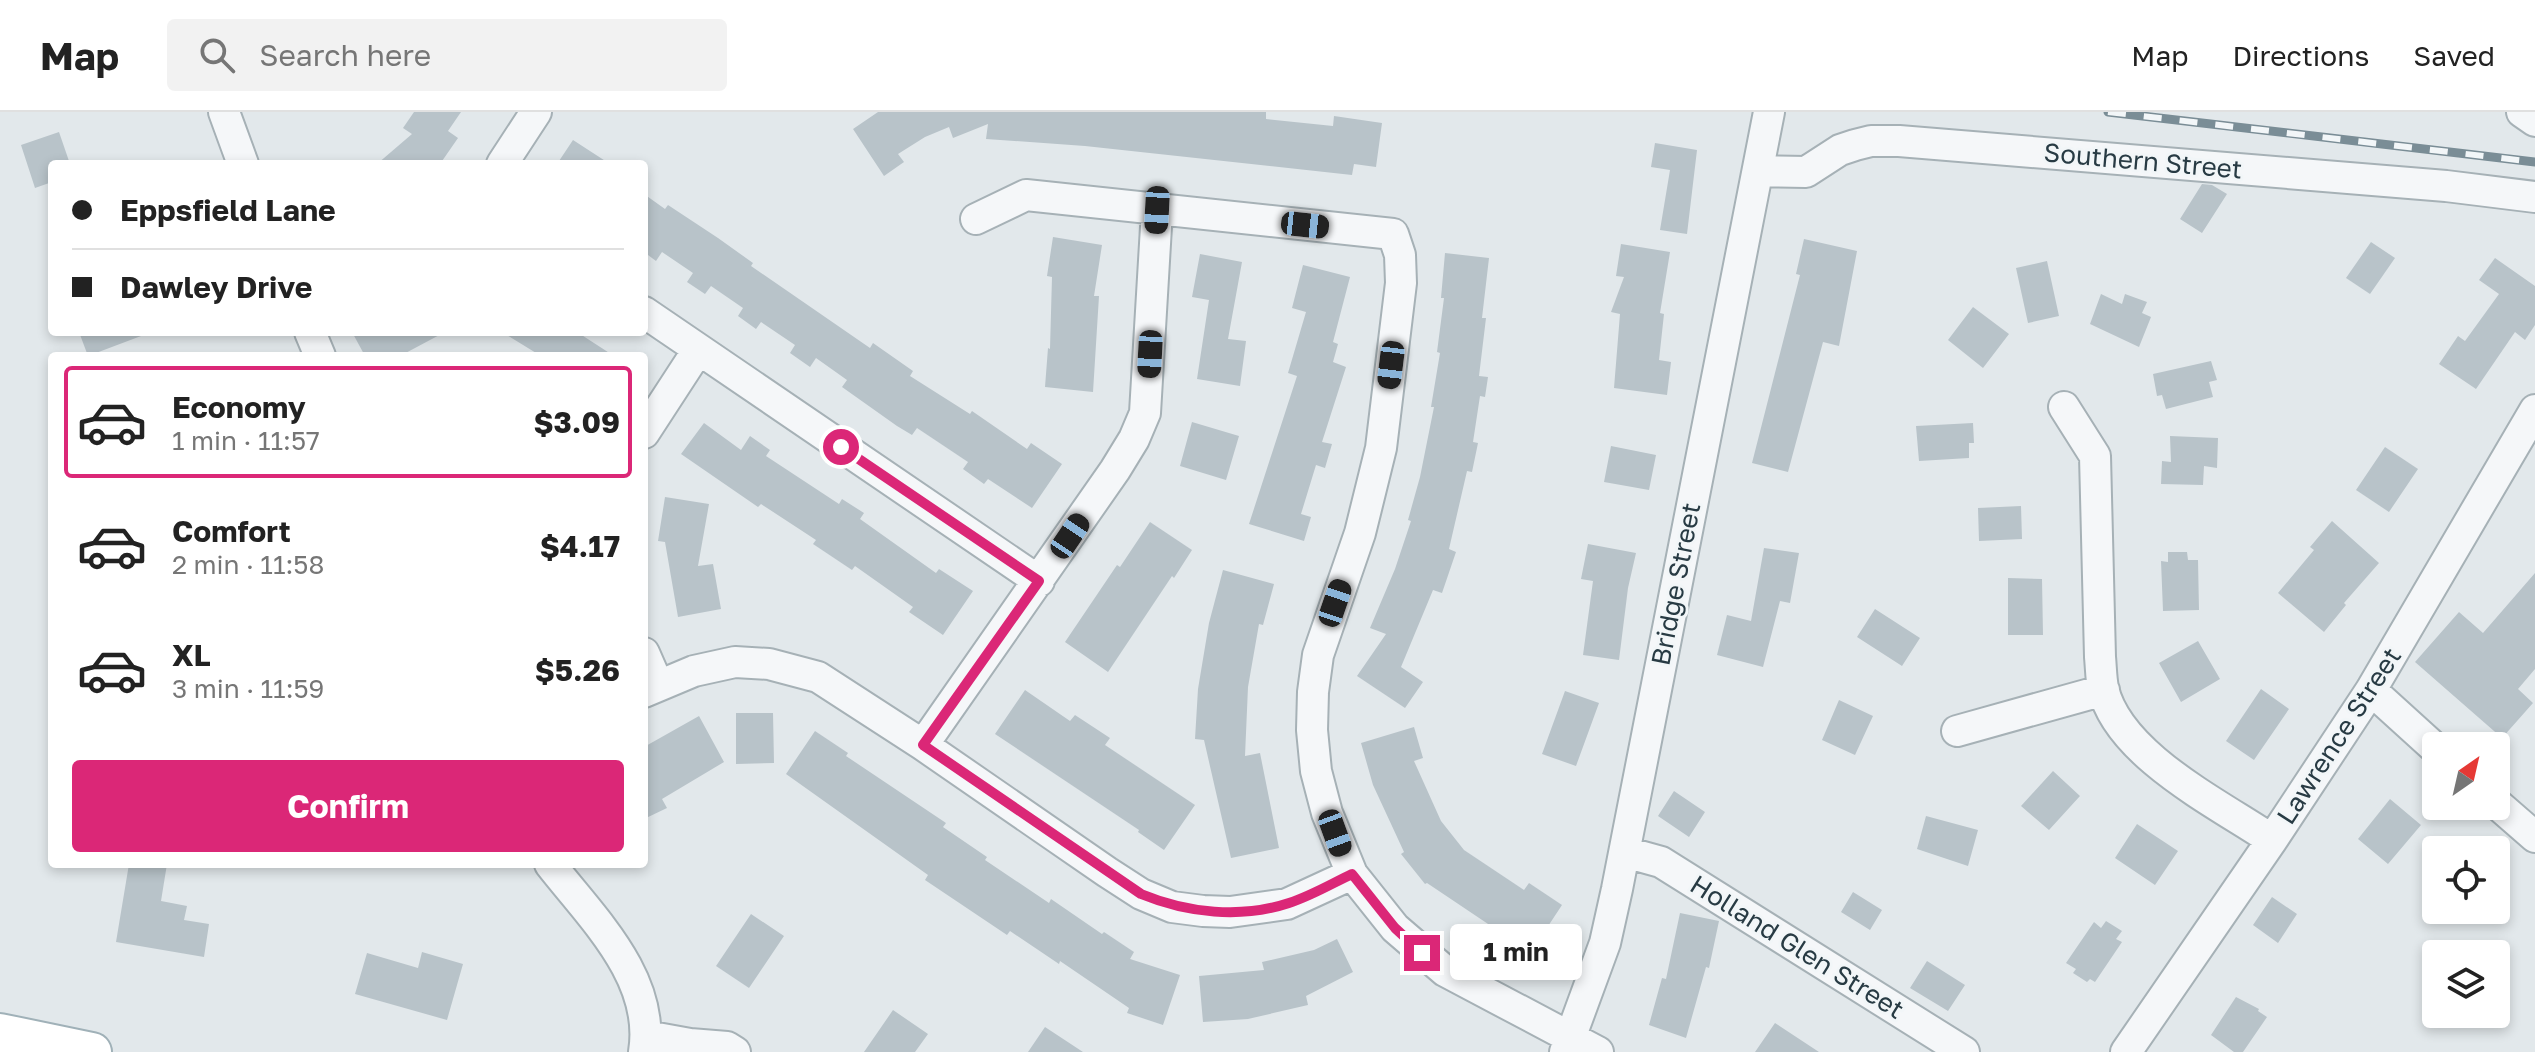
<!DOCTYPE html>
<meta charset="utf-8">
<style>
:root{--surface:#fff;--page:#f2f2f2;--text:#222;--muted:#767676;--line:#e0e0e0;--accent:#db2777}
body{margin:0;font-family:"Golos Text",sans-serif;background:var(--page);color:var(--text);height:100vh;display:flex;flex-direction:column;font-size:30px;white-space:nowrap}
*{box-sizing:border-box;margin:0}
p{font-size:26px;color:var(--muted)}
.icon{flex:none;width:44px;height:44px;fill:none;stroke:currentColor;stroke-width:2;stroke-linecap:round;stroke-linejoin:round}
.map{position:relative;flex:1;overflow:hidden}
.drawer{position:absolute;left:48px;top:240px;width:600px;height:516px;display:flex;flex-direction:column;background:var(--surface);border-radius:8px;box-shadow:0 4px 12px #0003}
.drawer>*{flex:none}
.hud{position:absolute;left:48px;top:48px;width:600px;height:176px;border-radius:8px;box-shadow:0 4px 12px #0003;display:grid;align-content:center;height:176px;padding:0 24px;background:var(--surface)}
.needle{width:52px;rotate:34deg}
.buttons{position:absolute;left:2422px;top:620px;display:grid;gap:16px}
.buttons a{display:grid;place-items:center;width:88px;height:88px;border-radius:8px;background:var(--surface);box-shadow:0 4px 12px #0003;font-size:40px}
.end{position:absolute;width:36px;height:36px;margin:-18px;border:10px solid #db2777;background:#fff;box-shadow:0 0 0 4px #fff}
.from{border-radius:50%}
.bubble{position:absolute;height:56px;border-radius:8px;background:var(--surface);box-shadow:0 4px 12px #0003;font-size:26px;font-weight:700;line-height:56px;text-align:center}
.car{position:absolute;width:24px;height:48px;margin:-24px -12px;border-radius:10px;box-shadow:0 0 6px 2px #0007;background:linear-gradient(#222 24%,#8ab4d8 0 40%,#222 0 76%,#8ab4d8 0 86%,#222 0)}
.hud b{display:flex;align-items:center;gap:28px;height:76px;font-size:30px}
.hud b+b{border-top:2px solid var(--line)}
.hud i{width:20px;height:20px;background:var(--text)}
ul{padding:14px 0 0;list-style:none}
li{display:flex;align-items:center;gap:24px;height:112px;margin:0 16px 12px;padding:0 8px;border:4px solid transparent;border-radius:8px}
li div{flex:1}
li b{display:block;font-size:30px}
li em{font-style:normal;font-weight:700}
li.selected{border-color:var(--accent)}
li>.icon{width:72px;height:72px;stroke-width:1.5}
.action{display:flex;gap:16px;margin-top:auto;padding:16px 24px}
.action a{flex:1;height:92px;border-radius:8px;background:var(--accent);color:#fff;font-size:32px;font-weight:700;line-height:92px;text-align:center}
header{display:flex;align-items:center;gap:48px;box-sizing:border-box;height:112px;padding:0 40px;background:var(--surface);border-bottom:2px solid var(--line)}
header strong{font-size:38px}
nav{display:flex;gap:44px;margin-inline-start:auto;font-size:28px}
.search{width:560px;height:72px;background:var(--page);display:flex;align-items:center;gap:20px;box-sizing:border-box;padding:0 28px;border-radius:8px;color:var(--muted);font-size:30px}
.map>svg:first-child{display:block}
.building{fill:#b8c3c9}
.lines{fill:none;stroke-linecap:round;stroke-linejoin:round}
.minor-casing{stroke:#a6b1b6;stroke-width:34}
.major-casing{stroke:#a0b1b8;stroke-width:42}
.minor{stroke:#f5f7f9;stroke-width:30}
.major{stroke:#fff;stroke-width:38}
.rail-casing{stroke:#7a8d96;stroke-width:9}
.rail{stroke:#f2f6f8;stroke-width:6;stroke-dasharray:18;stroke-linecap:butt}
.route{stroke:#db2777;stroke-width:10}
.labels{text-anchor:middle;stroke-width:6;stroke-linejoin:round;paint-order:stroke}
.street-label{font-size:26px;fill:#283b44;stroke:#f2f6f8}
</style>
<header>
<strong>Map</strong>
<div class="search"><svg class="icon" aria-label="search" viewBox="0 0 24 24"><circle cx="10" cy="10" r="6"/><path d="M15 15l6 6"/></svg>Search here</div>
<nav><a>Map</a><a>Directions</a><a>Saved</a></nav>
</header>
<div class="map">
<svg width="2535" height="940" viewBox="0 0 2535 940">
<rect width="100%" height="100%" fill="#e2e8eb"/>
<path class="building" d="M 414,0 L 461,0 L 448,19 L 458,26 L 440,52 L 377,52 L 412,22 L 403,16 Z
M 878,0 L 1266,0 L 1266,7 L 1333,14 L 1334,4 L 1382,11 L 1376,55 L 1354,52 L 1352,63 L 1085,34 L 986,27 L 988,12 L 953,26 L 949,15 L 925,25 L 898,42 L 904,50 L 884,64 L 853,17 Z
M 59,20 L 70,52 L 52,52 L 52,70 L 35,76 L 21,33 Z
M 573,28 L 610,52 L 557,52 Z
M 1655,31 L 1697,38 L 1687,122 L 1660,118 L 1670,58 L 1651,55 Z
M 2202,72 L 2212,73 L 2227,82 L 2202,121 L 2180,107 Z
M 644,82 L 665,97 L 668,93 L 718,126 L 753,151 L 751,154 L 870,236 L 873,231 L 913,259 L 910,264 L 970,302 L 972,299 L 1027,337 L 1031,331 L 1062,352 L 1032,396 L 988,367 L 984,372 L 963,357 L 968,350 L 917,316 L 912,323 L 897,314 L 842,275 L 847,268 L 816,246 L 810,255 L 790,241 L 795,233 L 761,210 L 756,217 L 738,204 L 743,196 L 711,174 L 705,182 L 687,170 L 693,161 L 662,140 L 656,149 L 644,140 Z
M 1053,125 L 1102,133 L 1094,184 L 1099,184 L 1093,280 L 1045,275 L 1048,236 L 1050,237 L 1052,165 L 1047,164 Z
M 1804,127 L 1857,139 L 1839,234 L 1823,230 L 1788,360 L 1752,351 L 1800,163 L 1796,162 Z
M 2371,130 L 2395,146 L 2370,182 L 2346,166 Z
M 1621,132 L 1670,140 L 1660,201 L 1664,202 L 1659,248 L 1671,250 L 1667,283 L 1614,276 L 1620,202 L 1611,200 L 1624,165 L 1616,164 Z
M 1445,141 L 1489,146 L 1482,206 L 1486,206 L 1479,264 L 1488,265 L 1485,285 L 1480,284 L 1473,330 L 1478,331 L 1472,360 L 1467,359 L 1449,437 L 1456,440 L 1442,481 L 1433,478 L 1401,555 L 1423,570 L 1405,596 L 1357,564 L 1386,522 L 1370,516 L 1395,457 L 1411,409 L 1408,408 L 1420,365 L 1434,295 L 1431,295 L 1440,241 L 1437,240 L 1444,186 L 1441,186 Z
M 1200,142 L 1242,150 L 1228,227 L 1246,229 L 1240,274 L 1197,267 L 1209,188 L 1192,185 Z
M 2495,146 L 2535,174 L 2535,213 L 2525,228 L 2515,220 L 2476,277 L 2439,252 L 2458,224 L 2465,229 L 2499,182 L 2479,168 Z
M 2047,149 L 2059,204 L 2028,211 L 2016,156 Z
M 1303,153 L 1350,165 L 1333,230 L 1338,232 L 1333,250 L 1346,255 L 1322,330 L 1332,332 L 1325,356 L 1316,353 L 1301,402 L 1311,405 L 1304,429 L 1249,412 L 1297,264 L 1288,261 L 1306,200 L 1292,196 Z
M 2101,182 L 2122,192 L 2125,182 L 2147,190 L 2142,201 L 2151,205 L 2139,235 L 2090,212 Z
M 1973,195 L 2009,222 L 1983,256 L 1948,228 Z
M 79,220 L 149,220 L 149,221 L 88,244 Z
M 352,220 L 445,220 L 400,244 L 365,244 Z
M 502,220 L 577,220 L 614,244 L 541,244 Z
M 2211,249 L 2217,268 L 2209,270 L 2213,285 L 2166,297 L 2162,283 L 2157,284 L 2153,262 Z
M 1192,310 L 1239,324 L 1226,368 L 1180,354 Z
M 704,311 L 741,338 L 750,324 L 770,338 L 766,344 L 839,392 L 842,387 L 864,401 L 860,407 L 936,461 L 939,457 L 973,479 L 943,523 L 909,500 L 913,495 L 855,454 L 852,458 L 813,432 L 816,428 L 761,392 L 758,395 L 681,342 Z
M 1973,311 L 1974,331 L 1969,331 L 1969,346 L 1919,349 L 1916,314 Z
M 2170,324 L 2218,326 L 2217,356 L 2204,354 L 2203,373 L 2161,372 L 2162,349 L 2171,350 Z
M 1611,334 L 1656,343 L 1649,378 L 1604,370 Z
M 2385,335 L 2418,357 L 2389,400 L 2356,378 Z
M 665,385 L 709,392 L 698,454 L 713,452 L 721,497 L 678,505 L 665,430 L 658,429 Z
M 2021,394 L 2022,427 L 1979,429 L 1978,396 Z
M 2332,409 L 2379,451 L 2344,491 L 2346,493 L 2324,520 L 2278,481 L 2314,438 L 2310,435 Z
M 1150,410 L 1192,438 L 1174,466 L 1172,464 L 1108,560 L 1065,530 L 1117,453 L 1120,455 Z
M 1588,432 L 1636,441 L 1628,476 L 1619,548 L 1583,543 L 1593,469 L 1581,467 Z
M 1764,436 L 1799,441 L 1790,491 L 1780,489 L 1763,555 L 1717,543 L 1727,503 L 1751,509 Z
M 2168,440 L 2187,440 L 2188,448 L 2198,448 L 2199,498 L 2163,499 L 2161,449 L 2168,450 Z
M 1223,458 L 1274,472 L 1263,513 L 1259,512 L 1248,575 L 1245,644 L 1260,641 L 1279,736 L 1231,746 L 1204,628 L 1195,627 L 1198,577 L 1209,511 Z
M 2535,461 L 2535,557 L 2518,577 L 2533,591 L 2502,626 L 2415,550 L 2459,500 L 2483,521 Z
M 2008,466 L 2042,467 L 2043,523 L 2008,523 Z
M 1875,497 L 1920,526 L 1902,554 L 1857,525 Z
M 2198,529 L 2220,567 L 2181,590 L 2159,551 Z
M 2261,577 L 2289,597 L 2254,648 L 2226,629 Z
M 1025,578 L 1070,609 L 1075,603 L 1110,626 L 1105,633 L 1195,693 L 1164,738 L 1138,720 L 1139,718 L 995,622 Z
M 1565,579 L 1599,591 L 1576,654 L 1542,642 Z
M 1839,588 L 1873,604 L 1855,643 L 1822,628 Z
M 736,601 L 773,601 L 774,651 L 736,652 Z
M 699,604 L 724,650 L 662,687 L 667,696 L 644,707 L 644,635 Z
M 1414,615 L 1423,646 L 1414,649 L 1441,709 L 1464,738 L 1524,778 L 1529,771 L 1562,793 L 1529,843 L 1495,820 L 1497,818 L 1427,771 L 1425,772 L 1401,742 L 1404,740 L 1373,673 L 1361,631 Z
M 815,619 L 848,641 L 846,644 L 946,711 L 943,715 L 987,745 L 985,748 L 1049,791 L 1051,787 L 1102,822 L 1104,820 L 1134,840 L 1130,847 L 1180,863 L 1163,913 L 1127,901 L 1129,896 L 1060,849 L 1059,852 L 1010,819 L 1007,823 L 925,768 L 928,763 L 786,662 Z
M 2053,659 L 2080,684 L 2049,718 L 2021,694 Z
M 1674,679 L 1705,700 L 1689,725 L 1658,704 Z
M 2390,687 L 2421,713 L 2388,752 L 2358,727 Z
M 1926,704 L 1978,718 L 1968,754 L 1917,737 Z
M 2137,712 L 2178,739 L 2155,773 L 2115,746 Z
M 129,752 L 167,752 L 161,789 L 187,794 L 184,808 L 209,812 L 204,845 L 116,830 Z
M 1853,780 L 1882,798 L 1870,818 L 1841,800 Z
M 2272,785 L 2297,802 L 2278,831 L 2253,813 Z
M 1680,801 L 1719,809 L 1709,856 L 1706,855 L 1686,926 L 1649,913 L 1662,866 L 1666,867 Z
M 751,802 L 784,824 L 749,876 L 716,854 Z
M 2106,809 L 2122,819 L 2116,827 L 2122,830 L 2095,870 L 2090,867 L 2087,870 L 2073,861 L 2076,857 L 2066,851 L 2094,810 L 2101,816 Z
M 1337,827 L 1353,860 L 1306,884 L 1308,893 L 1248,907 L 1203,910 L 1199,864 L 1264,858 L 1262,850 L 1314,838 Z
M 422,840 L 463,852 L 447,908 L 355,882 L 367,841 L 418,856 Z
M 1927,849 L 1965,873 L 1948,899 L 1910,876 Z
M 2236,885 L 2259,897 L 2258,899 L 2267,905 L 2243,940 L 2234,940 L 2211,923 Z
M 893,898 L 928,922 L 915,940 L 864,940 Z
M 1775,911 L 1819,940 L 1755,940 Z
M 1045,915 L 1083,940 L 1028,940 Z"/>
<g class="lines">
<g class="minor-casing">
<path id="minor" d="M 224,0 L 243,52
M 2522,0 L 2535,9
M 502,52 L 536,0
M 1758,59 L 1806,60 L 1840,38 L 1855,33 L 1871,29 L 1899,29 L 2446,74 L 2535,85
M 976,107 L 1026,83 L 1393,122 L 1400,143 L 1401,171 L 1381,336 L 1360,421 L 1318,543 L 1313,580 L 1312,618 L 1316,659 L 1327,701 L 1352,762 L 1395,816 L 1445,859 L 1598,940
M 644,200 L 1039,469
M 310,220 L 320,244
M 2064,295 L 2095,344 L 2100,545 C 2101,555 2101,566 2103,576 C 2118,643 2219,692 2272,728
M 644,321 L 698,238
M 644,541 L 658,573
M 2371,578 L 2436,637
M 644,580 L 694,559 L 735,550 L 769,552 L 818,565 L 923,633 L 1107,760 L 1141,782 L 1172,795 L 1203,799 L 1230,800 L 1287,792 L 1352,762
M 1957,619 L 2104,578
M 923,633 L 1115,358 L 1134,327 L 1145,301 L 1157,98
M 2496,691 L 2535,725
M 1625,740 L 1661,750 L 1964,940
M 550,752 C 592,806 656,866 644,940
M 646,924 L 690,932 L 727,935 L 735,940
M 1565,940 L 1605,831 L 1617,777 L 1769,0
M 2126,940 L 2272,728 L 2371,578 L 2535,298"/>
</g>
<g class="major-casing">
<path id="major" d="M 0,921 L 92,940"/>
</g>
<use href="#minor" class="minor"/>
<use href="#major" class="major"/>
<g class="rail-casing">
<path id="rail" d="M 2108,0 L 2535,50"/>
</g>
<use href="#rail" class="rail"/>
</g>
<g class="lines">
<path class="route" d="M 841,335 L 1039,469 L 923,633 L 1141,782 C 1187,801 1241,807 1289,791 C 1311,784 1331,772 1352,762 L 1395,816 L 1422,841"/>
</g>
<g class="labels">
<g class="street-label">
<text transform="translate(2143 49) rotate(5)" y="9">Southern Street</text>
<text transform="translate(1676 472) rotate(-79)" y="9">Bridge Street</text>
<text transform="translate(2339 624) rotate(-57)" y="9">Lawrence Street</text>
<text transform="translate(1797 835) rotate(32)" y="9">Holland Glen Street</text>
</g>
</g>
</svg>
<div class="buttons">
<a><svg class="needle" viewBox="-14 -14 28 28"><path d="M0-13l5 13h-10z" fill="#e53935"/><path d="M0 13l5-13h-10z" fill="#767676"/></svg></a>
<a><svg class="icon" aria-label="locate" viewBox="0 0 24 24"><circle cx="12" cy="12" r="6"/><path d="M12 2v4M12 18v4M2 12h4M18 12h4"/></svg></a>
<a><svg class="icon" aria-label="layers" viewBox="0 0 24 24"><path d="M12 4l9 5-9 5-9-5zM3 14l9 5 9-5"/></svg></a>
</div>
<i class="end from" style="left:841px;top:335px"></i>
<i class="end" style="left:1422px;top:841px"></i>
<div class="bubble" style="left:1450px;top:812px;width:132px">1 min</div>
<i class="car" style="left:1157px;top:98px;rotate:183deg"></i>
<i class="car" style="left:1305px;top:113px;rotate:96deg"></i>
<i class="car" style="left:1150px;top:242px;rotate:183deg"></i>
<i class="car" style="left:1391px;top:253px;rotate:187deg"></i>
<i class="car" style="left:1070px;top:424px;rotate:34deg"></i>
<i class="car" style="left:1335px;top:491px;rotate:19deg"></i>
<i class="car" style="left:1335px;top:721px;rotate:160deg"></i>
<div class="hud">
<b><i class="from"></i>Eppsfield Lane</b>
<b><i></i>Dawley Drive</b>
</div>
<section class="drawer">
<ul>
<li class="selected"><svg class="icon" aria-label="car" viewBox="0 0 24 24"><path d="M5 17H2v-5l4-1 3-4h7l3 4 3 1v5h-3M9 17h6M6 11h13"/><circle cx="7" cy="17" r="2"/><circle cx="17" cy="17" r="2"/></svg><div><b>Economy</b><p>1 min · 11:57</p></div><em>$3.09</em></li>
<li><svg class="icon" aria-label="car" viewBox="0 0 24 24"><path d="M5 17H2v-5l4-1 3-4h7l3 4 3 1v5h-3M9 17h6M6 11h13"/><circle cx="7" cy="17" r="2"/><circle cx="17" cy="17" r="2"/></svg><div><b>Comfort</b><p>2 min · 11:58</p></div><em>$4.17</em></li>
<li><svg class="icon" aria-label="car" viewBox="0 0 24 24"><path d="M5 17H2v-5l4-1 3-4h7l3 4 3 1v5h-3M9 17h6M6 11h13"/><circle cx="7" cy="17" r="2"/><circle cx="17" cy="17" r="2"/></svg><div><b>XL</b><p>3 min · 11:59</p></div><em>$5.26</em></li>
</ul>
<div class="action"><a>Confirm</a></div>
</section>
</div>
